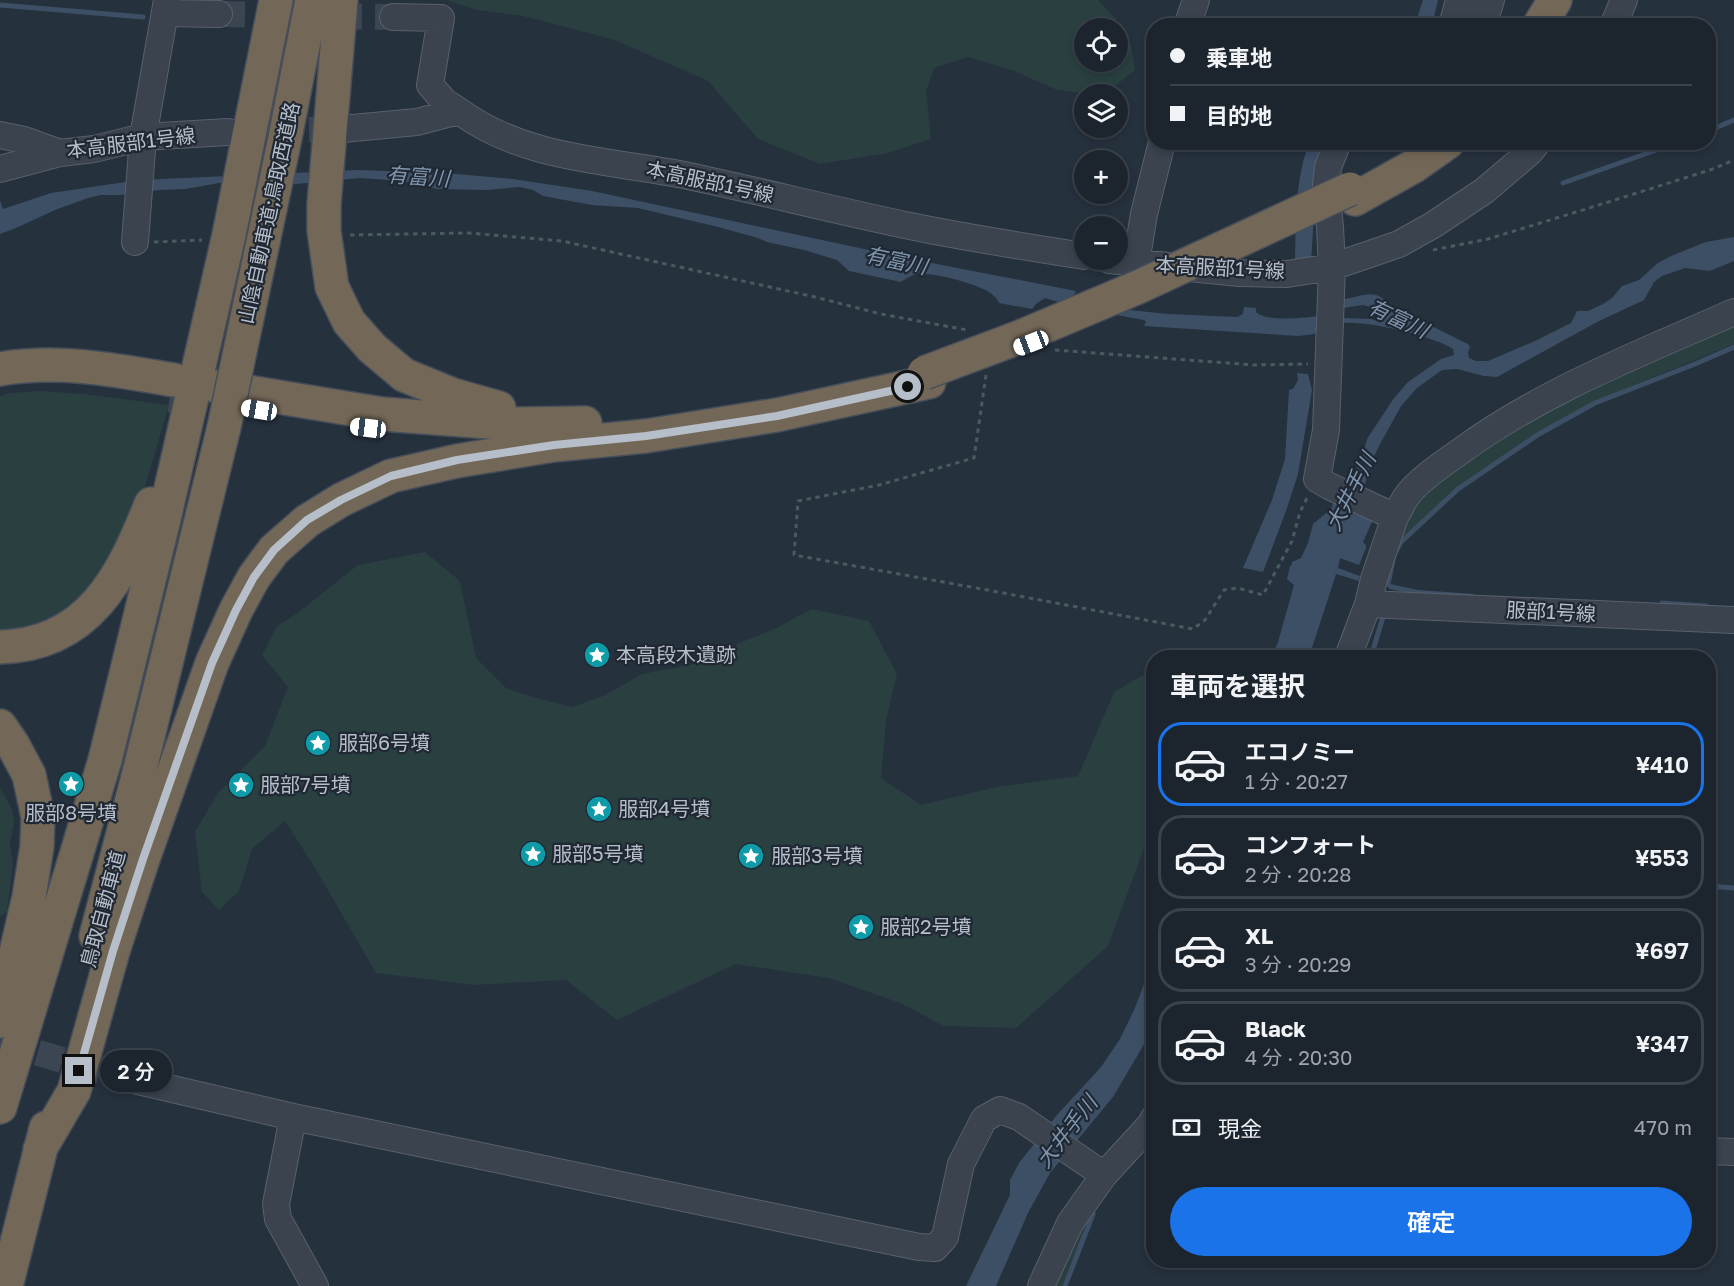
<!DOCTYPE html>
<html lang="ja">
<meta charset="utf-8">
<style>
:root{--surface:#1c252e;--page:#252d36;--text:#f1f3f6;--muted:#a0a5aa;--line:#3a424a;--accent:#1a73e8}
body{margin:0;font-family:"Golos Text","Noto Sans JP",sans-serif;background:var(--page);color:var(--text);height:100vh;display:flex;flex-direction:column;font-size:22px;white-space:nowrap}
*{box-sizing:border-box;margin:0}
p{font-size:20px;color:var(--muted)}
.icon{flex:none;width:33px;height:33px;fill:none;stroke:currentColor;stroke-width:2;stroke-linecap:round;stroke-linejoin:round}
.map{position:relative;flex:1;overflow:hidden}
.side{position:absolute;left:1146px;top:650px;width:570px;height:618px;display:flex;flex-direction:column;background:var(--surface);border-radius:24px;box-shadow:0 3px 9px #0003,0 0 0 2px var(--line)}
.side>*{flex:none}
.guide{position:absolute;left:1146px;top:18px;width:570px;height:132px;border-radius:24px;box-shadow:0 3px 9px #0003,0 0 0 2px var(--line);display:grid;align-content:center;height:132px;padding:0 24px;background:var(--surface)}
.controls{position:absolute;left:1074px;top:18px;display:grid;gap:12px}
.controls a{display:grid;place-items:center;width:54px;height:54px;border-radius:50%;background:var(--surface);box-shadow:0 3px 9px #0003,0 0 0 2px var(--line);font-size:30px}
.end{position:absolute;width:27px;height:27px;margin:-14px;border:8px solid #b6bec9;background:#111;box-shadow:0 0 0 3px #111}
.from{border-radius:50%}
.bubble{position:absolute;height:42px;border-radius:21px;background:var(--surface);box-shadow:0 3px 9px #0003,0 0 0 2px var(--line);font-size:20px;font-weight:600;line-height:42px;text-align:center}
.car{position:absolute;width:18px;height:36px;margin:-18px -9px;border-radius:8px;box-shadow:0 0 4px 2px #0007;background:linear-gradient(#fff 24%,#345 0 40%,#fff 0 76%,#345 0 86%,#fff 0)}
.guide b{display:flex;align-items:center;gap:21px;height:57px;font-size:22px}
.guide b+b{border-top:2px solid var(--line)}
.guide i{width:15px;height:15px;background:var(--text)}
ul{padding:0;list-style:none}
li{display:flex;align-items:center;gap:18px;height:84px;margin:0 12px 9px;padding:0 12px;border:3px solid var(--line);border-radius:24px}
li div{flex:1}
li b{display:block;font-size:22px}
li em{font-style:normal;font-weight:600}
li.selected{border-color:var(--accent)}
li>.icon{width:54px;height:54px;stroke-width:1.5}
h2{padding:0 24px;font-size:27px;line-height:72px}
.pay{display:flex;align-items:center;gap:15px;height:66px;padding:0 24px;font-size:22px}
.pay p{margin-inline-start:auto}
.cta{display:flex;gap:12px;margin-top:auto;padding:12px 24px}
.cta a{flex:1;height:69px;border-radius:36px;background:var(--accent);color:#fff;font-size:24px;font-weight:600;line-height:69px;text-align:center}
.map>svg:first-child{display:block}
.green{fill:#293f40;fill-rule:evenodd}
.water{fill:#3d4f65;fill-rule:evenodd}
.lines{fill:none;stroke-linecap:round;stroke-linejoin:round}
.stream{stroke:#3d4f65;stroke-width:5}
.minor-tunnel{stroke:#3c4653;stroke-width:26;stroke-dasharray:26 13;stroke-linecap:butt}
.highway-tunnel{stroke:#3c4653;stroke-width:33;stroke-dasharray:33 16;stroke-linecap:butt}
.minor-casing{stroke:#58616c;stroke-width:28}
.highway-casing{stroke:#454e59;stroke-width:36}
.path{stroke:#485b5e;stroke-width:3;stroke-dasharray:4.5 4.5;stroke-linecap:butt}
.minor{stroke:#3a434e;stroke-width:26}
.highway{stroke:#736858;stroke-width:33}
.highway-bridge-casing{stroke:#454e59;stroke-width:36;stroke-linecap:butt}
.highway-bridge{stroke:#736858;stroke-width:33}
.route{stroke:#b6bec9;stroke-width:8}
.labels{text-anchor:middle;stroke-width:4.5;stroke-linejoin:round;paint-order:stroke}
.street-label{font-size:20px;fill:#b6bec9;stroke:#1f2833}
.poi-label{font-size:20px;fill:#b6bec9;stroke:#1f2833;text-anchor:start}
.water-label{font-size:21px;font-style:italic;fill:#7f95ae;stroke:#1f2833}
</style>
<div class="map">
<svg width="1734" height="1286" viewBox="0 0 1734 1286">
<rect width="100%" height="100%" fill="#26313e"/>
<path class="green" d="M 446,0 L 1098,0 L 1116,19 L 1131,45 L 1135,70 L 1105,94 L 1089,94 L 1057,90 L 1014,71 L 968,57 L 934,68 L 926,92 L 931,139 L 888,153 L 820,164 L 758,139 L 708,81 L 615,40 L 523,16 L 477,10 ZM 1084,28 L 1118,28 L 1118,62 L 1084,62 Z
M 1734,317 L 1734,344 L 1593,402 L 1538,433 L 1455,489 L 1400,540 L 1393,554 L 1383,597 L 1379,592 L 1401,516 L 1488,437 Z
M 40,391 L 84,394 L 169,405 L 146,484 L 124,539 L 98,585 L 57,622 L 0,637 L 0,396 L 9,393 Z
M 425,552 L 460,581 L 476,658 L 506,688 L 529,696 L 572,707 L 603,696 L 642,674 L 721,659 L 737,644 L 772,630 L 812,609 L 869,621 L 897,674 L 886,721 L 881,778 L 921,805 L 996,787 L 1078,776 L 1114,692 L 1153,669 L 1153,824 L 1108,946 L 1016,1028 L 944,1026 L 900,1003 L 829,978 L 736,964 L 617,1020 L 566,980 L 473,985 L 376,973 L 315,868 L 285,821 L 252,849 L 239,891 L 219,910 L 202,892 L 195,832 L 218,793 L 265,746 L 288,687 L 262,655 L 277,626 L 296,614 L 358,565 Z
M 0,788 L 12,809 L 14,823 L 10,843 L 13,864 L 7,912 L 0,916 Z
M 1152,1131 L 1093,1212 L 1062,1286 L 1046,1286 L 1075,1224 Z"/>
<path class="water" d="M 1423,0 L 1438,0 L 1432,25 L 1415,25 Z
M 1309,143 L 1324,143 L 1315,198 L 1311,262 L 1295,262 C 1296,222 1295,180 1309,143 Z
M 358,170 L 445,173 L 513,179 L 592,191 L 911,259 L 1076,291 L 1073,297 L 1119,309 L 1168,314 L 1237,317 L 1243,314 L 1244,307 L 1256,308 L 1256,312 C 1267,323 1307,317 1322,316 L 1340,299 C 1352,300 1363,292 1376,295 C 1387,298 1387,309 1395,314 C 1405,321 1415,320 1426,324 C 1440,329 1454,338 1468,344 L 1470,347 L 1468,352 L 1469,358 L 1476,361 L 1488,361 L 1535,341 L 1571,323 L 1577,311 L 1588,311 L 1603,304 L 1612,298 L 1622,286 L 1639,280 L 1658,263 L 1671,256 L 1706,242 L 1734,237 L 1734,261 L 1710,271 L 1685,268 L 1662,276 L 1654,282 L 1644,300 L 1597,322 L 1497,377 L 1484,376 L 1457,369 L 1442,370 L 1417,388 L 1401,406 L 1379,446 L 1371,463 L 1363,491 L 1376,513 L 1363,542 L 1366,545 L 1366,548 L 1359,565 L 1340,558 L 1338,568 L 1360,576 L 1359,581 L 1336,574 L 1309,657 L 1272,657 L 1278,642 L 1294,585 L 1287,579 L 1290,566 L 1292,565 L 1292,562 L 1301,558 L 1308,543 L 1313,524 L 1331,509 L 1336,496 L 1344,488 L 1362,459 L 1367,439 L 1394,398 L 1408,382 L 1441,359 L 1454,355 L 1453,349 C 1436,337 1359,318 1339,324 C 1333,325 1328,329 1322,332 C 1314,334 1306,335 1298,336 L 1144,326 L 1146,322 L 1144,320 L 1078,308 L 1045,298 L 1036,304 L 1032,309 L 999,303 C 999,302 996,297 994,296 C 984,285 933,272 918,274 C 911,275 907,278 901,282 L 849,271 L 837,260 L 804,250 L 767,242 L 758,238 L 718,227 L 638,208 L 592,205 L 543,196 L 533,190 L 520,187 L 487,190 L 437,189 L 403,181 L 360,178 L 275,186 L 256,183 L 219,183 L 186,189 L 159,190 L 120,195 L 101,195 L 88,198 L 55,210 L 16,228 L 0,234 L 0,201 L 3,209 L 51,193 L 139,180 ZM 1362,305 C 1370,306 1381,311 1384,319 L 1381,322 L 1371,319 L 1343,318 L 1343,308 Z
M 1297,373 L 1308,374 L 1312,390 L 1298,474 L 1286,511 L 1263,572 L 1243,568 L 1272,500 L 1285,459 L 1289,390 L 1293,389 L 1298,380 Z
M 1390,584 L 1418,590 L 1474,594 L 1473,597 L 1414,594 L 1390,589 L 1387,586 Z
M 1153,951 L 1153,1021 L 1146,1041 L 1113,1097 L 1050,1173 L 1028,1213 L 996,1286 L 966,1286 L 1010,1195 L 1010,1180 L 1019,1163 L 1057,1115 L 1101,1067 L 1120,1039 L 1135,1008 L 1147,976 Z"/>
<g class="lines">
<path class="stream" d="M 0,5 L 143,17
M 1708,131 L 1734,120
M 1563,183 L 1679,142
M 1388,584 L 1394,555 L 1401,542 L 1458,489 L 1539,434 L 1595,403 L 1695,364 L 1734,347
M 1662,603 L 1706,606
M 1371,657 L 1383,617
M 1708,886 L 1734,888
M 1065,1286 L 1093,1214"/>
<path class="minor-tunnel" d="M 219,14 L 393,17
M 231,132 L 342,129
M 0,1042 L 125,1078"/>
<path class="highway-tunnel" d="M 170,396 L 215,403"/>
<g class="minor-casing">
<path id="minor" d="M 166,13 L 219,14
M 393,17 L 441,18 L 430,85 L 445,102 L 459,111
M 1187,26 L 1196,0
M 1452,26 L 1458,4 L 1487,13 L 1491,0
M 1613,26 L 1624,0
M 342,129 L 417,122 L 459,111 C 524,159 607,160 684,175 C 759,191 834,210 910,226 C 968,238 1026,247 1084,256
M 0,135 L 24,140 L 60,153 L 94,149 L 143,137 L 228,132
M 1338,142 L 1328,167 L 1326,186 L 1330,227 L 1332,267 L 1326,430 L 1317,479 L 1329,486 L 1395,517 L 1374,579 L 1368,604 L 1348,657
M 0,169 L 60,153
M 135,242 L 143,137 L 167,0
M 1109,260 L 1240,273 L 1287,274 L 1332,267 L 1399,244 L 1433,225 L 1484,191 L 1530,152 L 1538,142
M 1136,263 L 1144,214 L 1162,142
M 1395,517 C 1399,511 1402,503 1406,497 C 1417,481 1442,464 1458,453 C 1542,391 1639,354 1734,312
M 1368,604 L 1734,620
M 125,1078 L 293,1117
M 1708,1151 L 1734,1152
M 315,1286 L 278,1219 L 276,1204 L 293,1117 L 919,1247 L 935,1248 L 945,1237 L 961,1164 L 984,1119 L 1000,1110 L 1019,1117 L 1104,1175
M 1041,1286 L 1070,1223 L 1104,1175 L 1150,1125 L 1154,1118"/>
</g>
<g class="highway-casing">
<path id="highway" d="M 341,0 L 324,204 L 324,231 L 332,287 L 349,322 L 372,348 L 404,375 L 453,395 L 499,408
M 1539,26 L 1555,0
M 285,138 L 312,0
M 1355,199 L 1414,166 L 1448,142
M 0,369 C 59,359 116,370 174,380
M 218,387 L 382,414 L 514,424 L 585,423
M 0,647 C 89,645 122,577 151,504
M 0,726 L 13,745 L 29,775 L 38,817 L 37,846 L 29,897 L 0,1021
M 96,936 L 140,769 L 224,427
M 0,1107 L 105,760 L 164,519 L 229,235 L 276,0
M 40,1149 L 74,1091 L 113,951 L 143,859 L 212,663 L 236,610 L 254,577 L 274,550 L 307,521 L 341,500 L 391,476 L 457,461 L 554,445 L 646,436 L 777,415 L 929,382
M 6,1286 L 46,1128"/>
</g>
<path class="path" d="M 350,235 L 469,233 L 562,241 L 815,297 L 881,314 L 967,330
M 154,242 L 202,240
M 1433,250 L 1488,239 L 1586,209 L 1710,170 L 1734,160
M 1055,350 L 1254,365 L 1308,364
M 986,375 L 974,458 L 879,485 L 798,501 L 794,555 L 982,589 L 1193,629 L 1205,620 L 1224,590 L 1238,588 L 1263,595 L 1292,541 L 1300,512 L 1307,498"/>
<use href="#minor" class="minor"/>
<use href="#highway" class="highway"/>
<g class="highway-bridge-casing">
<path id="highway-bridge" d="M 924,373 L 1020,337 L 1136,288 L 1350,189
M 224,427 L 285,138"/>
</g>
<use href="#highway-bridge" class="highway-bridge"/>
</g>
<g class="lines">
<path class="route" d="M 79,1071 L 113,951 L 143,859 L 212,663 L 236,610 L 254,577 L 274,550 L 307,520 L 341,500 L 391,476 L 457,460 L 554,445 L 646,436 L 777,416 L 908,387"/>
</g>
<defs>
<g id="sight-disc" transform="scale(1.35)"><circle r="9.5" fill="#0f9aa8" stroke="#1f2833"/><path d="M0-6L1.8-2.2L6-1.7L2.9 1.2L3.7 5.4L0 3.3L-3.7 5.4L-2.9 1.2L-6-1.7L-1.8-2.2Z" fill="#fff"/></g>
</defs>
<g fill-rule="evenodd">
<use href="#sight-disc" x="597" y="655"/>
<use href="#sight-disc" x="318" y="743"/>
<use href="#sight-disc" x="71" y="784"/>
<use href="#sight-disc" x="241" y="785"/>
<use href="#sight-disc" x="599" y="809"/>
<use href="#sight-disc" x="533" y="854"/>
<use href="#sight-disc" x="751" y="856"/>
<use href="#sight-disc" x="861" y="927"/>
</g>
<g class="labels">
<g class="street-label">
<text transform="translate(131 143) rotate(-7)" y="7">本高服部1号線</text>
<text transform="translate(710 182) rotate(12)" y="7">本高服部1号線</text>
<text transform="translate(269 213) rotate(-78)" y="7">山陰自動車道;鳥取西道路</text>
<text transform="translate(1220 268) rotate(3)" y="7">本高服部1号線</text>
<text transform="translate(1551 612) rotate(3)" y="7">服部1号線</text>
<text transform="translate(103 909) rotate(-75)" y="7">鳥取自動車道</text>
</g>
<g class="poi-label">
<text x="616" y="662">本高段木遺跡</text>
<text x="338" y="750">服部6号墳</text>
<text x="260" y="792">服部7号墳</text>
<text x="618" y="816">服部4号墳</text>
<text x="71" y="820" text-anchor="middle">服部8号墳</text>
<text x="552" y="861">服部5号墳</text>
<text x="771" y="863">服部3号墳</text>
<text x="880" y="934">服部2号墳</text>
</g>
<g class="water-label">
<text transform="translate(418 177) rotate(4)" y="7">有富川</text>
<text transform="translate(896 261) rotate(12)" y="7">有富川</text>
<text transform="translate(1398 319) rotate(25)" y="7">有富川</text>
<text transform="translate(1351 492) rotate(-63)" y="7">大井手川</text>
<text transform="translate(1067 1132) rotate(-52)" y="7">大井手川</text>
</g>
</g>
</svg>
<div class="controls">
<a><svg class="icon" aria-label="locate" viewBox="0 0 24 24"><circle cx="12" cy="12" r="6"/><path d="M12 2v4M12 18v4M2 12h4M18 12h4"/></svg></a>
<a><svg class="icon" aria-label="layers" viewBox="0 0 24 24"><path d="M12 4l9 5-9 5-9-5zM3 14l9 5 9-5"/></svg></a>
<a>+</a>
<a>−</a>
</div>
<i class="end from" style="left:908px;top:387px"></i>
<i class="end" style="left:79px;top:1071px"></i>
<div class="bubble" style="left:100px;top:1050px;width:72px">2 分</div>
<i class="car" style="left:1031px;top:343px;rotate:249deg"></i>
<i class="car" style="left:259px;top:410px;rotate:279deg"></i>
<i class="car" style="left:368px;top:428px;rotate:277deg"></i>
<div class="guide">
<b><i class="from"></i>乗車地</b>
<b><i></i>目的地</b>
</div>
<section class="side">
<h2>車両を選択</h2>
<ul>
<li class="selected"><svg class="icon" aria-label="car" viewBox="0 0 24 24"><path d="M5 17H2v-5l4-1 3-4h7l3 4 3 1v5h-3M9 17h6M6 11h13"/><circle cx="7" cy="17" r="2"/><circle cx="17" cy="17" r="2"/></svg><div><b>エコノミー</b><p>1 分 · 20:27</p></div><em>¥410</em></li>
<li><svg class="icon" aria-label="car" viewBox="0 0 24 24"><path d="M5 17H2v-5l4-1 3-4h7l3 4 3 1v5h-3M9 17h6M6 11h13"/><circle cx="7" cy="17" r="2"/><circle cx="17" cy="17" r="2"/></svg><div><b>コンフォート</b><p>2 分 · 20:28</p></div><em>¥553</em></li>
<li><svg class="icon" aria-label="car" viewBox="0 0 24 24"><path d="M5 17H2v-5l4-1 3-4h7l3 4 3 1v5h-3M9 17h6M6 11h13"/><circle cx="7" cy="17" r="2"/><circle cx="17" cy="17" r="2"/></svg><div><b>XL</b><p>3 分 · 20:29</p></div><em>¥697</em></li>
<li><svg class="icon" aria-label="car" viewBox="0 0 24 24"><path d="M5 17H2v-5l4-1 3-4h7l3 4 3 1v5h-3M9 17h6M6 11h13"/><circle cx="7" cy="17" r="2"/><circle cx="17" cy="17" r="2"/></svg><div><b>Black</b><p>4 分 · 20:30</p></div><em>¥347</em></li>
</ul>
<div class="pay"><svg class="icon" aria-label="cash" viewBox="0 0 24 24"><path d="M3 7h18v10H3z"/><circle cx="12" cy="12" r="2"/></svg>現金<p>470 m</p></div>
<div class="cta"><a>確定</a></div>
</section>
</div>
